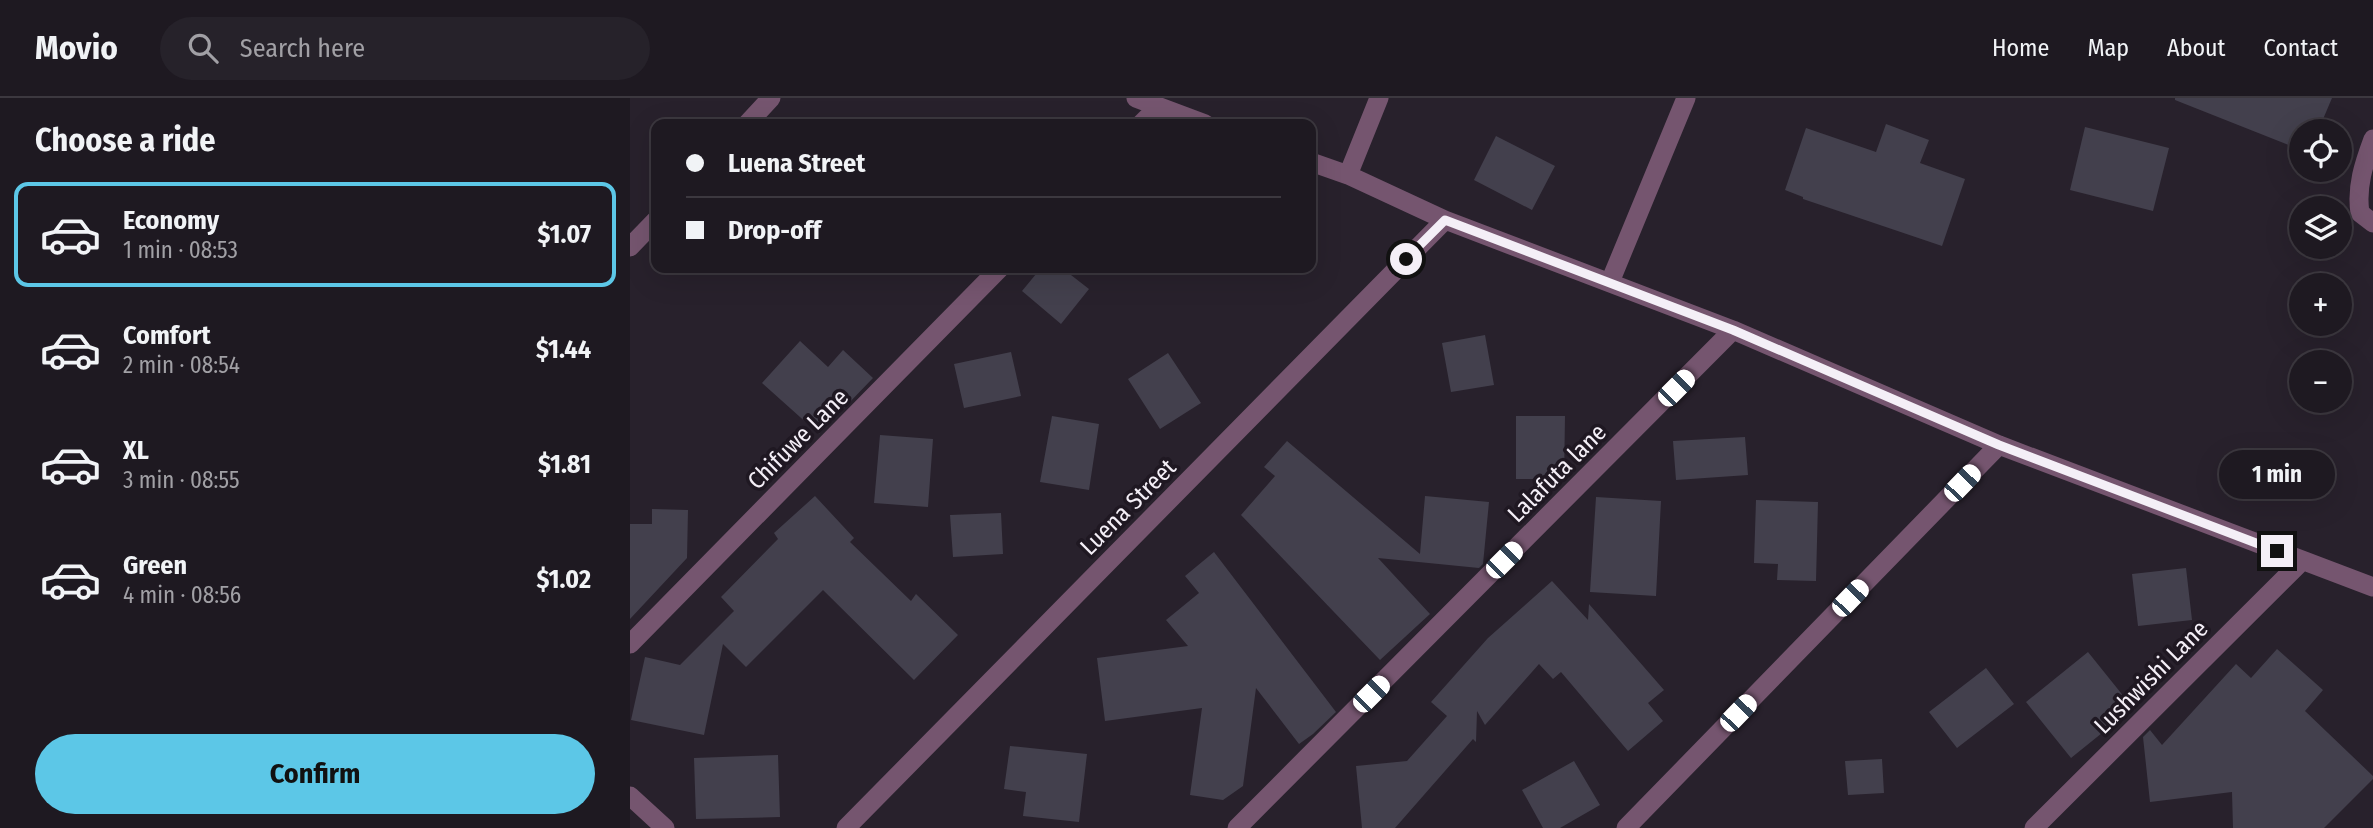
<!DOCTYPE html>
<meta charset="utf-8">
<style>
:root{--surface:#1e1921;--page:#26222a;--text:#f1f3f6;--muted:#a1a0a5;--line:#3c383f;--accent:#5cc7e7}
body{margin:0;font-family:"Fira Sans Condensed",sans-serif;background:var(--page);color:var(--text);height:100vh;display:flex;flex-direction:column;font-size:26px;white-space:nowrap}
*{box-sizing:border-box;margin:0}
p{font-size:23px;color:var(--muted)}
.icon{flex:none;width:38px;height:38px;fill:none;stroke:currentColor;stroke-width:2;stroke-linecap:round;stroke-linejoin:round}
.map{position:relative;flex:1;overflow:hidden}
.sheet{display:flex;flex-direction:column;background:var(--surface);width:630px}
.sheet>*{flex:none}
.banner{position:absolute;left:21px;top:21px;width:665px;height:154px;border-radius:14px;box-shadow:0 7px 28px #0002,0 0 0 2px var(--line);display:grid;align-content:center;height:154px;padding:0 35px;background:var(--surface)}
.buttons{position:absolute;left:1659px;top:21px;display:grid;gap:14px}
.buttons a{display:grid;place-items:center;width:63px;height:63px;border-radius:50%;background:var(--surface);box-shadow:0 7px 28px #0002,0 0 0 2px var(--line);font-size:35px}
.end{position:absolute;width:32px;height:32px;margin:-16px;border:9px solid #f4eff7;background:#111;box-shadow:0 0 0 4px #111}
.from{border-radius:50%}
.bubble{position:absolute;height:49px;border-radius:24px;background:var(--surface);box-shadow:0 7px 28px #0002,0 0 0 2px var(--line);font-size:23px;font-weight:700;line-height:49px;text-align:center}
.car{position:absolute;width:21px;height:42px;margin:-21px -10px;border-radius:9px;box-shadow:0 0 5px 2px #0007;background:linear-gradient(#fff 24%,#345 0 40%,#fff 0 76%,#345 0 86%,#fff 0)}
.banner b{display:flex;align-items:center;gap:24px;height:66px;font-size:26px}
.banner b+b{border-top:2px solid var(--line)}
.banner i{width:18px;height:18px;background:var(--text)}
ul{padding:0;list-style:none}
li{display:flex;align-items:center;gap:21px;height:105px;margin:0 14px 10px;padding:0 21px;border:4px solid transparent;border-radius:14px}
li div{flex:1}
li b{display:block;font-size:26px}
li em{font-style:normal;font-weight:700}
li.current{border-color:var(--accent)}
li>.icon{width:63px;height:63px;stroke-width:1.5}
h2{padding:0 35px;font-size:32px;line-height:84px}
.primary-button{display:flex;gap:14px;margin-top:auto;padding:14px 35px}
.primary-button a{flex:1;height:80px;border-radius:42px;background:var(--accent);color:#111;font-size:28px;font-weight:700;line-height:80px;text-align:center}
header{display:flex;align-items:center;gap:42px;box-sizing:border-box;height:98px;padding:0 35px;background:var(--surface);border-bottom:2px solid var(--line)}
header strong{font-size:33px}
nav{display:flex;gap:38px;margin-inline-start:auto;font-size:24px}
.search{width:490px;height:63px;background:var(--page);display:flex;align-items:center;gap:18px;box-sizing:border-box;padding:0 24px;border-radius:38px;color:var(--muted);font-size:26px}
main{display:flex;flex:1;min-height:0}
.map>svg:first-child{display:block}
.building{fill:#43404d}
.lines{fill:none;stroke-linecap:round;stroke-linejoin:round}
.minor{stroke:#75556f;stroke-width:19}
.route{stroke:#f4eff7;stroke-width:9}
.labels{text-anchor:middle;stroke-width:7;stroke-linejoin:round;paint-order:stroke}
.street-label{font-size:24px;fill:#f4eff7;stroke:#1f1822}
</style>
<header>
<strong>Movio</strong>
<div class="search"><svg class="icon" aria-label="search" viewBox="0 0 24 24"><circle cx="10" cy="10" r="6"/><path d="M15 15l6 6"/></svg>Search here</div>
<nav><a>Home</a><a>Map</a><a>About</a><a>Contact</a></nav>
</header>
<main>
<section class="sheet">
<h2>Choose a ride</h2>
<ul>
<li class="current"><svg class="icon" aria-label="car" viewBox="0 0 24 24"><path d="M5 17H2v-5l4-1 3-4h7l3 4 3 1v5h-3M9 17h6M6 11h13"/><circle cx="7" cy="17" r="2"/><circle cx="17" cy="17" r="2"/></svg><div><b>Economy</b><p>1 min · 08:53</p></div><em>$1.07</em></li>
<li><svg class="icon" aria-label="car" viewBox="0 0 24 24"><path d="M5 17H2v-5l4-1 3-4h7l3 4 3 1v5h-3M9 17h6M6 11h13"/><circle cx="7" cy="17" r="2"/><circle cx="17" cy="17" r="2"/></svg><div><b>Comfort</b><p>2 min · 08:54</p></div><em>$1.44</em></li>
<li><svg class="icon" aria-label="car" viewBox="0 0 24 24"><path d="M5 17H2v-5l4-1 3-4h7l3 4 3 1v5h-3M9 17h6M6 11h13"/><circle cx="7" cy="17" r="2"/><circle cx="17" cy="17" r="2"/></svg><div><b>XL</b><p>3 min · 08:55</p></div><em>$1.81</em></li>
<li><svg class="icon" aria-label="car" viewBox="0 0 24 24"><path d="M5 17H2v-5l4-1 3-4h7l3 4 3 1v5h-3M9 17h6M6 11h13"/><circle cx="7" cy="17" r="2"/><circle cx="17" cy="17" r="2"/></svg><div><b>Green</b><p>4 min · 08:56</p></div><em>$1.02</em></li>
</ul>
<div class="primary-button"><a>Confirm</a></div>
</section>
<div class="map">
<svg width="1743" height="730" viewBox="0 0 1743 730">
<rect width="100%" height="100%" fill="#28212c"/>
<path class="building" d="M 1545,0 L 1702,0 L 1688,33 L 1671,33 L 1671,52 L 1545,2 Z
M 1256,26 L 1299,42 L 1290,65 L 1335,81 L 1312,148 L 1173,101 L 1173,99 L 1155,92 L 1176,30 L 1246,54 Z
M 1455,29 L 1539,50 L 1523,113 L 1440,92 Z
M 866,38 L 925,68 L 902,112 L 844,82 Z
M 411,170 L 432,170 L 459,191 L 431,226 L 392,193 Z
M 855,237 L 864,287 L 821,294 L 812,245 Z
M 170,243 L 198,269 L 213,252 L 243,280 L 189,336 L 132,285 Z
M 381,254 L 391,298 L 334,310 L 324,266 Z
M 538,255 L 571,305 L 530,331 L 498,281 Z
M 422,318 L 469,326 L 459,392 L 410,384 Z
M 886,318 L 935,318 L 934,381 L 886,381 Z
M 250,337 L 303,341 L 298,409 L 244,405 Z
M 1115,339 L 1118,377 L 1046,382 L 1043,343 Z
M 657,343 L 790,456 L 795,398 L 859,404 L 853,466 L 849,470 L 748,460 L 800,516 L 750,562 L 611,417 L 645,378 L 634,369 Z
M 185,398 L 224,440 L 220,444 L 281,503 L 286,496 L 328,537 L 284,582 L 193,492 L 116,569 L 93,546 L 74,637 L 1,622 L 15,559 L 50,567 L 104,513 L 91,499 L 148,441 L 144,435 Z
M 966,399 L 1031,403 L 1026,498 L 960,494 Z
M 1126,402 L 1188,404 L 1186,483 L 1147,482 L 1148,466 L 1124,465 Z
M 22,411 L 58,412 L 57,460 L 0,521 L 0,426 L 22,426 Z
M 371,415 L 373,456 L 323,459 L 320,417 Z
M 584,454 L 706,614 L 683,636 L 669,646 L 626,590 L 613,688 L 593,702 L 560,697 L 572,610 L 475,623 L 467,560 L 558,548 L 536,522 L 569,495 L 555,478 Z
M 1556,470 L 1562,522 L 1508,528 L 1502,476 Z
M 922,483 L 958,522 L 959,506 L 1034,592 L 1018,605 L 1033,623 L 998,653 L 931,574 L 923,581 L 909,566 L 855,627 L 847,613 L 846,644 L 843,641 L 765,730 L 732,730 L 726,668 L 777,663 L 817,618 L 801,604 L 858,540 Z
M 1647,551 L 1693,592 L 1675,613 L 1743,678 L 1743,681 L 1694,730 L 1603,730 L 1602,694 L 1520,704 L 1513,639 L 1520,632 L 1532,647 L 1606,566 L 1621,580 Z
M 1458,554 L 1503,610 L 1441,660 L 1396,604 Z
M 1356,570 L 1384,606 L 1327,650 L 1299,614 Z
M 380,648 L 457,656 L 449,724 L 393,718 L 396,694 L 374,691 Z
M 148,657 L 150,719 L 66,721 L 64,660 Z
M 1252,661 L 1254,695 L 1218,697 L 1215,663 Z
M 944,663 L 970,707 L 930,730 L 913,730 L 892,692 Z"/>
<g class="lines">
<path class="minor" d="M 506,0 L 575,26
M 117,26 L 141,0
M 511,26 L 528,9
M 1743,41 C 1734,65 1726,89 1730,115 L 1743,125
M 681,64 L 718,77 L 815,122 L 1103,232 L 1369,347 L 1743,489
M 718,77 L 749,0
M 0,149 L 26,122
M 980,184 L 1056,0
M 0,546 L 370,170
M 0,698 L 35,730
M 216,730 L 815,122
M 607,730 L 1103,232
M 996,730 L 1369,347
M 1404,730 L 1672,463"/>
</g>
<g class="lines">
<path class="route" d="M 776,161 L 815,122 L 1103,232 L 1369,347 L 1647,453"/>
</g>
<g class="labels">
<g class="street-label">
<text transform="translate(168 341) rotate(-45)" y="8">Chifuwe Lane</text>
<text transform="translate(927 375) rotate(-45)" y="8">Lalafuta lane</text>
<text transform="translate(498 409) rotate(-45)" y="8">Luena Street</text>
<text transform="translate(1521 579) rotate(-45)" y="8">Lushwishi Lane</text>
</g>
</g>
</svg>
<div class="buttons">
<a><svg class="icon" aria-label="locate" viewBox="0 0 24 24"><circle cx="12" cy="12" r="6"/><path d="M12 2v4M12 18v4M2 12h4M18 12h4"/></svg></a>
<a><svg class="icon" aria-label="layers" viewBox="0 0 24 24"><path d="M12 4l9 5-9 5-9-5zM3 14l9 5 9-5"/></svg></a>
<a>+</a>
<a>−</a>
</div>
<i class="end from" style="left:776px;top:161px"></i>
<i class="end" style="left:1647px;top:453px"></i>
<div class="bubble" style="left:1589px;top:352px;width:116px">1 min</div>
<i class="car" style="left:1046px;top:290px;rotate:45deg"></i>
<i class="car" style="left:1332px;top:385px;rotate:44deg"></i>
<i class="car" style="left:874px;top:462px;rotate:45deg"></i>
<i class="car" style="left:1220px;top:500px;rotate:44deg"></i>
<i class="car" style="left:741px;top:596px;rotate:45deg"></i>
<i class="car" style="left:1108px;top:615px;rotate:44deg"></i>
<div class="banner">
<b><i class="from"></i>Luena Street</b>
<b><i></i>Drop-off</b>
</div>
</div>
</main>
